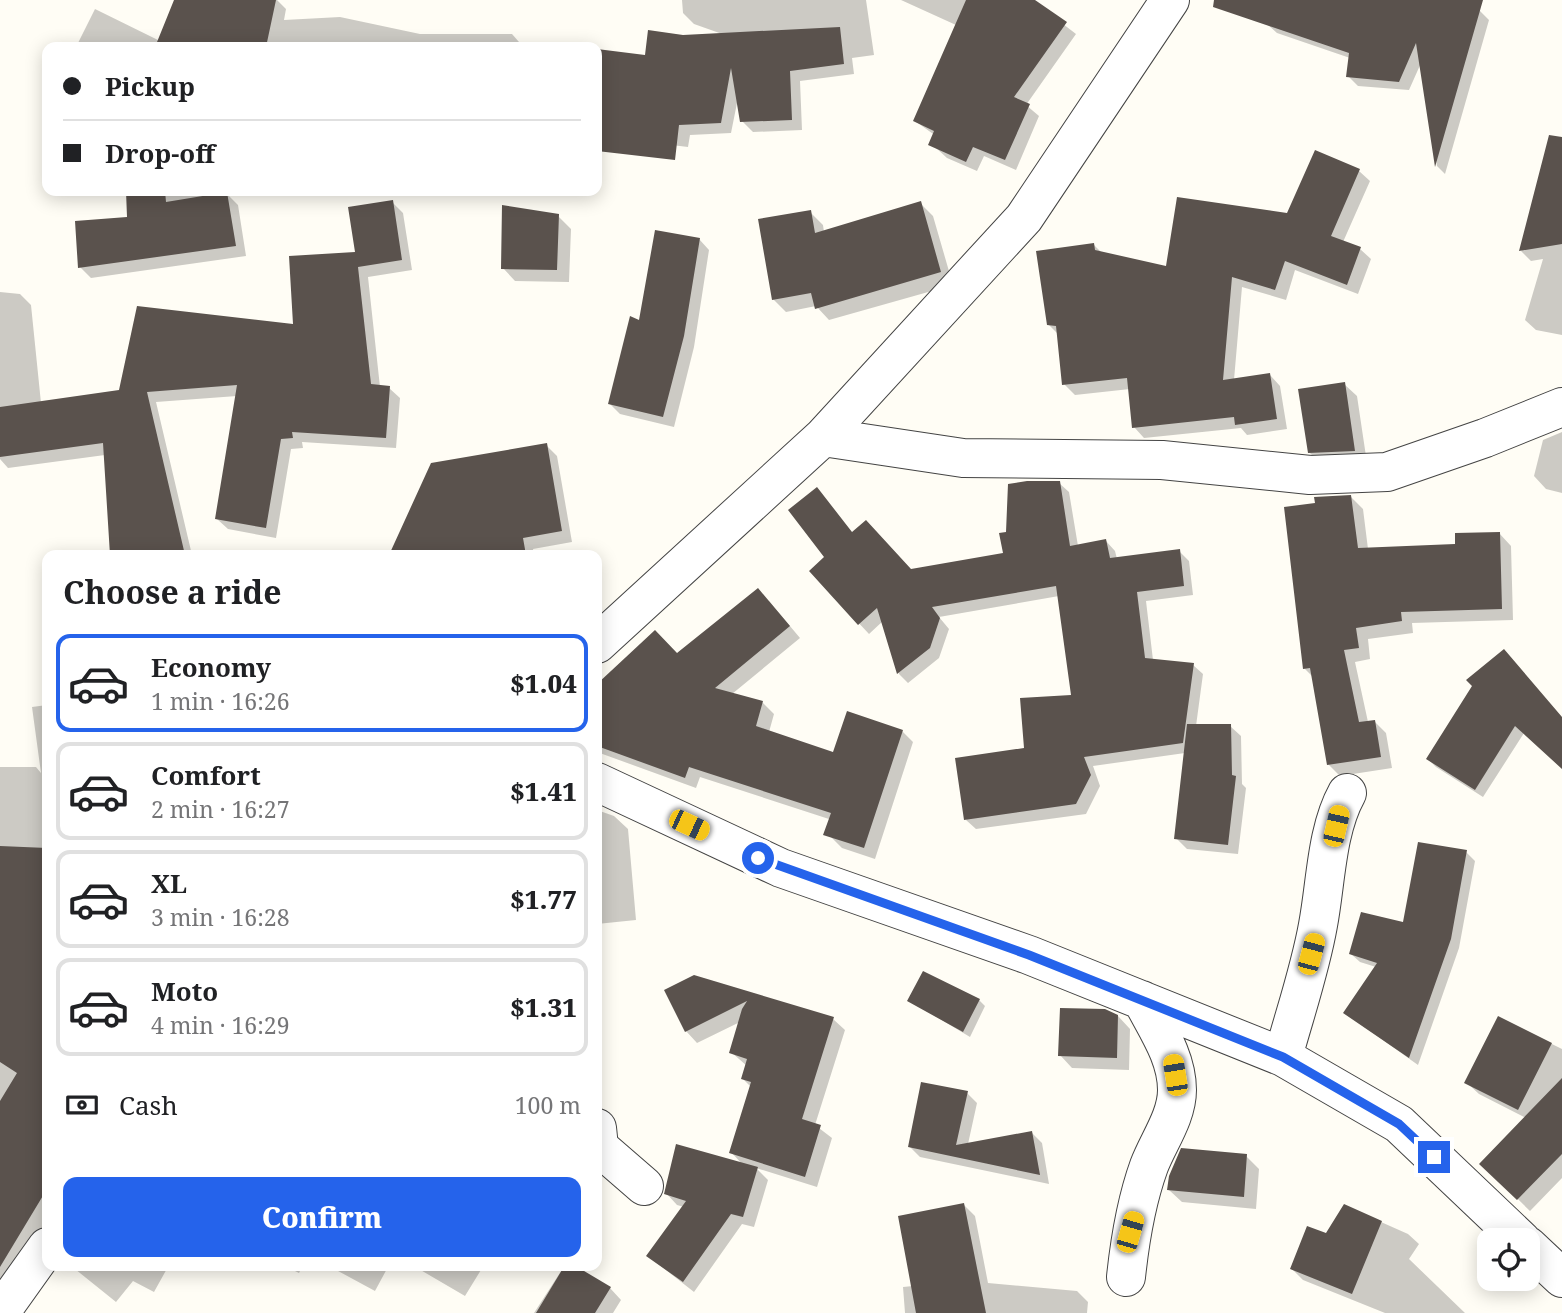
<!DOCTYPE html>
<meta charset="utf-8">
<style>
:root{--surface:#fff;--page:#f2f2f2;--text:#202124;--muted:#757577;--line:#e0e0e0;--accent:#2563eb}
body{margin:0;font-family:"Noto Serif",serif;background:var(--page);color:var(--text);height:100vh;display:flex;flex-direction:column;font-size:26px;white-space:nowrap}
*{box-sizing:border-box;margin:0}
p{font-size:23px;color:var(--muted)}
.icon{flex:none;width:38px;height:38px;fill:none;stroke:currentColor;stroke-width:2;stroke-linecap:round;stroke-linejoin:round}
.map{position:relative;flex:1;overflow:hidden}
.panel{position:absolute;left:42px;top:550px;width:560px;height:721px;display:flex;flex-direction:column;background:var(--surface);border-radius:14px;box-shadow:0 4px 18px #0003}
.panel>*{flex:none}
.hud{position:absolute;left:42px;top:42px;width:560px;height:154px;border-radius:14px;box-shadow:0 4px 18px #0003;display:grid;align-content:center;height:154px;padding:0 21px;background:var(--surface)}
.tools{position:absolute;left:1477px;top:1228px;display:grid;gap:14px}
.tools a{display:grid;place-items:center;width:63px;height:63px;border-radius:14px;background:var(--surface);box-shadow:0 4px 18px #0003;font-size:35px}
.end{position:absolute;width:32px;height:32px;margin:-16px;border:9px solid #2563eb;background:#fff;box-shadow:0 0 0 4px #fff}
.from{border-radius:50%}
.car{position:absolute;width:21px;height:42px;margin:-21px -10px;border-radius:9px;box-shadow:0 0 5px 2px #0007;background:linear-gradient(#f5c518 24%,#345 0 40%,#f5c518 0 76%,#345 0 86%,#f5c518 0)}
.hud b{display:flex;align-items:center;gap:24px;height:66px;font-size:26px}
.hud b+b{border-top:2px solid var(--line)}
.hud i{width:18px;height:18px;background:var(--text)}
ul{padding:0;list-style:none}
li{display:flex;align-items:center;gap:21px;height:98px;margin:0 14px 10px;padding:0 7px;border:4px solid var(--line);border-radius:14px}
li div{flex:1}
li b{display:block;font-size:26px}
li em{font-style:normal;font-weight:800}
li.active{border-color:var(--accent)}
li>.icon{width:63px;height:63px;stroke-width:1.5}
h2{padding:0 21px;font-size:32px;line-height:84px}
.pay{display:flex;align-items:center;gap:18px;height:77px;padding:0 21px;font-size:26px}
.pay p{margin-inline-start:auto}
.action{display:flex;gap:14px;margin-top:auto;padding:14px 21px}
.action a{flex:1;height:80px;border-radius:14px;background:var(--accent);color:#fff;font-size:28px;font-weight:800;line-height:80px;text-align:center}
.map>svg:first-child{display:block}
.shadow{fill:#0003}
.building{fill:#5a524d}
.lines{fill:none;stroke-linecap:round;stroke-linejoin:round}
.minor-casing{stroke:#444;stroke-width:40}
.minor{stroke:#fff;stroke-width:38}
.route{stroke:#2563eb;stroke-width:9}
</style>
<div class="map">
<svg width="1562" height="1313" viewBox="0 0 1562 1313">
<rect width="100%" height="100%" fill="#fffdf5"/>
<path class="shadow" d="M 176,0 L 277,0 L 286,9 L 284,20 L 340,17 L 420,34 L 512,34 L 519,42 L 567,47 L 76,47 L 95,9 L 160,41 Z
M 682,0 L 866,0 L 874,55 L 852,58 L 854,74 L 800,81 L 802,130 L 753,132 L 742,121 L 738,98 L 731,133 L 690,135 L 688,147 L 597,136 L 597,51 L 646,57 L 649,35 L 725,35 L 694,24 L 683,13 Z
M 901,0 L 1032,0 L 1076,34 L 1026,105 L 1039,116 L 1016,170 L 984,156 L 977,171 L 947,158 L 935,147 L 936,136 L 915,121 L 956,25 Z
M 1275,0 L 1451,0 L 1480,11 L 1489,20 L 1445,174 L 1437,166 L 1421,63 L 1409,90 L 1358,86 L 1348,76 L 1350,58 L 1277,33 L 1267,24 Z
M 1316,152 L 1359,171 L 1370,181 L 1343,242 L 1360,249 L 1371,259 L 1358,294 L 1295,270 L 1286,300 L 1242,287 L 1234,380 L 1270,375 L 1280,386 L 1287,429 L 1247,435 L 1241,428 L 1144,438 L 1134,427 L 1130,389 L 1075,395 L 1064,384 L 1059,335 L 1048,324 L 1094,245 L 1103,254 L 1167,268 L 1288,215 Z
M 128,191 L 223,191 L 222,194 L 227,194 L 238,205 L 246,256 L 91,278 L 80,267 L 128,219 Z
M 392,202 L 403,213 L 412,270 L 368,277 L 380,387 L 389,388 L 400,398 L 396,448 L 302,442 L 303,448 L 291,449 L 276,538 L 228,529 L 217,519 L 237,396 L 156,402 L 192,555 L 112,555 L 105,455 L 8,468 L 0,459 L 0,292 L 20,294 L 31,305 L 41,403 L 121,391 L 295,326 L 357,254 Z
M 920,203 L 933,216 L 953,285 L 829,320 L 816,306 L 786,312 L 773,299 L 810,212 L 823,225 L 824,232 Z
M 1562,205 L 1562,335 L 1536,330 L 1525,320 L 1543,259 L 1531,261 L 1521,251 Z
M 558,216 L 571,229 L 569,282 L 515,281 L 503,268 Z
M 699,239 L 709,250 L 694,347 L 674,427 L 620,414 L 610,404 L 640,322 Z
M 1344,384 L 1357,396 L 1367,463 L 1322,465 L 1309,452 Z
M 1562,432 L 1562,493 L 1546,489 L 1534,476 L 1543,440 Z
M 546,445 L 557,456 L 572,542 L 533,549 L 534,555 L 391,555 Z
M 1059,483 L 1069,492 L 1078,546 L 1106,541 L 1115,551 L 1117,559 L 1179,551 L 1189,561 L 1193,595 L 1146,601 L 1153,660 L 1193,665 L 1203,674 L 1196,726 L 1230,726 L 1241,736 L 1242,784 L 1246,788 L 1238,854 L 1187,849 L 1176,838 L 1185,753 L 1093,766 L 1100,786 L 1086,814 L 976,829 L 966,820 L 1073,696 L 1059,596 L 939,617 L 949,629 L 939,658 L 908,683 L 899,674 L 883,621 L 869,634 L 811,572 L 827,557 L 817,489 L 853,534 L 911,571 L 1005,554 L 1008,533 Z
M 1351,497 L 1363,509 L 1368,549 L 1457,546 L 1499,533 L 1511,546 L 1513,620 L 1412,623 L 1413,633 L 1368,639 L 1370,659 L 1355,662 L 1368,722 L 1374,721 L 1386,733 L 1392,768 L 1340,776 L 1328,764 L 1314,678 L 1304,668 Z
M 769,601 L 800,638 L 732,694 L 762,702 L 774,714 L 769,732 L 835,754 L 902,731 L 913,742 L 875,859 L 842,848 L 830,836 L 832,820 L 700,777 L 696,788 L 597,752 L 597,687 L 655,633 L 677,656 Z
M 1474,686 L 1562,718 L 1562,768 L 1524,733 L 1483,797 L 1436,767 L 1428,759 Z
M 47,705 L 47,794 L 39,930 L 47,933 L 47,1241 L 0,1301 L 0,767 L 36,767 L 41,773 L 32,707 Z
M 597,810 L 614,816 L 628,829 L 636,920 L 597,924 Z
M 1466,852 L 1475,861 L 1459,948 L 1418,1065 L 1345,1013 L 1376,967 L 1360,962 L 1351,954 L 1404,924 Z
M 694,977 L 833,1019 L 845,1030 L 815,1125 L 832,1138 L 817,1187 L 756,1168 L 768,1180 L 754,1227 L 742,1224 L 694,1292 L 648,1256 L 684,1207 L 677,1205 L 666,1193 L 743,1165 L 731,1152 L 751,1087 L 743,1079 L 747,1066 L 731,1052 L 740,1022 L 697,1043 L 686,1031 Z
M 979,1000 L 985,1006 L 970,1037 L 910,1001 Z
M 1118,1016 L 1130,1029 L 1129,1070 L 1072,1068 L 1060,1055 Z
M 1499,1018 L 1562,1049 L 1562,1178 L 1530,1211 L 1482,1164 L 1526,1118 L 1479,1094 L 1466,1082 Z
M 967,1093 L 977,1103 L 968,1144 L 1032,1133 L 1042,1143 L 1049,1184 L 920,1157 L 910,1147 Z
M 1246,1156 L 1259,1169 L 1256,1209 L 1182,1202 L 1169,1190 Z
M 964,1205 L 975,1216 L 988,1283 L 1077,1291 L 1088,1302 L 1087,1313 L 905,1313 L 903,1287 L 913,1286 Z
M 1345,1206 L 1408,1234 L 1419,1244 L 1409,1259 L 1465,1313 L 1385,1313 L 1303,1280 L 1292,1269 L 1326,1235 Z
M 70,1265 L 169,1265 L 154,1292 L 133,1281 L 116,1302 Z
M 283,1265 L 303,1265 L 299,1273 Z
M 327,1265 L 389,1265 L 375,1291 Z
M 412,1265 L 484,1265 L 465,1296 Z
M 565,1265 L 610,1288 L 621,1300 L 613,1313 L 534,1313 Z"/>
<path class="building" d="M 174,0 L 276,0 L 266,47 L 155,47 Z
M 966,0 L 1035,0 L 1067,22 L 1014,97 L 1030,104 L 1005,160 L 973,147 L 966,162 L 928,145 L 934,131 L 913,121 Z
M 1214,0 L 1483,0 L 1435,167 L 1416,43 L 1399,82 L 1346,77 L 1349,53 L 1213,7 Z
M 840,27 L 844,64 L 790,71 L 792,120 L 740,122 L 731,68 L 721,123 L 679,125 L 675,160 L 597,151 L 597,49 L 645,55 L 648,30 L 683,35 Z
M 1549,135 L 1562,137 L 1562,244 L 1519,251 Z
M 1315,150 L 1360,169 L 1331,236 L 1361,247 L 1347,285 L 1285,261 L 1275,290 L 1232,277 L 1223,380 L 1270,373 L 1277,419 L 1235,425 L 1234,417 L 1132,428 L 1127,378 L 1062,385 L 1056,326 L 1047,325 L 1036,251 L 1094,243 L 1095,250 L 1166,266 L 1177,197 L 1287,213 Z
M 126,191 L 165,191 L 166,202 L 227,192 L 236,246 L 78,268 L 75,221 L 127,217 Z
M 393,200 L 402,260 L 358,267 L 371,384 L 390,386 L 386,438 L 292,432 L 293,438 L 281,439 L 266,528 L 215,519 L 237,385 L 147,392 L 185,555 L 110,555 L 103,443 L 0,457 L 0,407 L 119,390 L 137,306 L 293,324 L 289,256 L 355,252 L 348,207 Z
M 921,201 L 941,272 L 815,309 L 811,293 L 772,300 L 758,219 L 811,210 L 815,233 Z
M 502,205 L 559,214 L 557,270 L 501,269 Z
M 655,230 L 700,238 L 684,336 L 663,417 L 608,404 L 630,316 L 639,320 Z
M 1345,382 L 1355,451 L 1308,453 L 1298,389 Z
M 547,443 L 562,531 L 523,538 L 526,555 L 389,555 L 431,463 Z
M 1027,481 L 1060,481 L 1070,546 L 1106,539 L 1110,558 L 1180,549 L 1184,586 L 1137,592 L 1145,658 L 1194,663 L 1183,743 L 1084,757 L 1091,775 L 1076,804 L 964,820 L 955,758 L 1024,748 L 1020,698 L 1071,695 L 1056,586 L 932,607 L 940,618 L 930,648 L 897,674 L 877,608 L 858,625 L 809,571 L 824,557 L 788,510 L 817,487 L 852,532 L 866,520 L 911,569 L 1003,553 L 999,533 L 1006,532 L 1008,484 Z
M 1351,495 L 1358,548 L 1455,544 L 1455,533 L 1500,532 L 1502,609 L 1401,612 L 1402,621 L 1356,628 L 1359,648 L 1344,650 L 1359,722 L 1375,720 L 1381,757 L 1327,765 L 1310,668 L 1303,669 L 1284,507 L 1315,503 L 1314,497 Z
M 758,588 L 790,626 L 715,688 L 763,701 L 756,726 L 833,752 L 847,711 L 903,730 L 864,848 L 823,835 L 831,813 L 689,767 L 685,778 L 597,746 L 597,684 L 655,630 L 677,653 Z
M 1504,649 L 1562,717 L 1562,769 L 1515,726 L 1475,790 L 1426,759 L 1472,686 L 1466,680 Z
M 1187,724 L 1231,724 L 1232,775 L 1236,776 L 1228,845 L 1174,839 Z
M 1418,842 L 1467,850 L 1451,939 L 1409,1058 L 1343,1013 L 1377,963 L 1349,954 L 1361,912 L 1403,922 Z
M 0,846 L 47,848 L 47,1189 L 0,1267 L 0,1101 L 17,1073 L 0,1062 Z
M 923,971 L 980,999 L 963,1032 L 907,1001 Z
M 694,975 L 834,1017 L 802,1119 L 821,1125 L 805,1177 L 729,1153 L 751,1082 L 741,1079 L 747,1059 L 729,1053 L 742,1009 L 747,1001 L 685,1032 L 664,990 Z
M 1060,1008 L 1105,1009 L 1118,1015 L 1117,1058 L 1058,1056 Z
M 1498,1016 L 1552,1043 L 1518,1110 L 1464,1083 Z
M 1562,1078 L 1562,1154 L 1517,1200 L 1479,1164 Z
M 921,1082 L 968,1091 L 956,1145 L 1032,1131 L 1040,1175 L 908,1147 Z
M 676,1144 L 758,1167 L 743,1217 L 731,1214 L 683,1282 L 646,1256 L 686,1201 L 664,1194 Z
M 1181,1148 L 1247,1154 L 1244,1197 L 1167,1190 L 1169,1176 Z
M 964,1203 L 986,1313 L 916,1313 L 898,1216 Z
M 1344,1204 L 1382,1221 L 1352,1294 L 1290,1269 L 1307,1226 L 1326,1233 Z
M 565,1265 L 574,1265 L 611,1287 L 595,1313 L 536,1313 Z"/>
<g class="lines">
<g class="minor-casing">
<path id="minor" d="M 823,437 L 963,458 L 1162,460 L 1310,475 L 1387,472 L 1485,438 L 1562,407
M 597,644 L 823,437 L 1024,218 L 1170,0
M 597,782 L 781,868 L 1029,955 L 1283,1057 L 1399,1124 L 1522,1241
M 1283,1057 C 1295,1013 1310,970 1318,925 C 1326,883 1326,831 1347,793
M 597,1128 L 599,1147 L 644,1186
M 1528,1246 L 1562,1278
M 1126,1277 C 1130,1239 1136,1202 1149,1166 C 1158,1142 1177,1117 1177,1090 C 1177,1057 1157,1029 1142,1000
M 0,1313 L 47,1247"/>
</g>
<use href="#minor" class="minor"/>
</g>
<g class="lines">
<path class="route" d="M 758,858 L 1029,955 L 1283,1057 L 1399,1124 L 1434,1157"/>
</g>
</svg>
<div class="tools">
<a><svg class="icon" aria-label="locate" viewBox="0 0 24 24"><circle cx="12" cy="12" r="6"/><path d="M12 2v4M12 18v4M2 12h4M18 12h4"/></svg></a>
</div>
<i class="end from" style="left:758px;top:858px"></i>
<i class="end" style="left:1434px;top:1157px"></i>
<i class="car" style="left:689px;top:825px;rotate:115deg"></i>
<i class="car" style="left:1336px;top:826px;rotate:13deg"></i>
<i class="car" style="left:1311px;top:954px;rotate:15deg"></i>
<i class="car" style="left:1175px;top:1075px;rotate:351deg"></i>
<i class="car" style="left:1130px;top:1232px;rotate:16deg"></i>
<div class="hud">
<b><i class="from"></i>Pickup</b>
<b><i></i>Drop-off</b>
</div>
<section class="panel">
<h2>Choose a ride</h2>
<ul>
<li class="active"><svg class="icon" aria-label="car" viewBox="0 0 24 24"><path d="M5 17H2v-5l4-1 3-4h7l3 4 3 1v5h-3M9 17h6M6 11h13"/><circle cx="7" cy="17" r="2"/><circle cx="17" cy="17" r="2"/></svg><div><b>Economy</b><p>1 min · 16:26</p></div><em>$1.04</em></li>
<li><svg class="icon" aria-label="car" viewBox="0 0 24 24"><path d="M5 17H2v-5l4-1 3-4h7l3 4 3 1v5h-3M9 17h6M6 11h13"/><circle cx="7" cy="17" r="2"/><circle cx="17" cy="17" r="2"/></svg><div><b>Comfort</b><p>2 min · 16:27</p></div><em>$1.41</em></li>
<li><svg class="icon" aria-label="car" viewBox="0 0 24 24"><path d="M5 17H2v-5l4-1 3-4h7l3 4 3 1v5h-3M9 17h6M6 11h13"/><circle cx="7" cy="17" r="2"/><circle cx="17" cy="17" r="2"/></svg><div><b>XL</b><p>3 min · 16:28</p></div><em>$1.77</em></li>
<li><svg class="icon" aria-label="car" viewBox="0 0 24 24"><path d="M5 17H2v-5l4-1 3-4h7l3 4 3 1v5h-3M9 17h6M6 11h13"/><circle cx="7" cy="17" r="2"/><circle cx="17" cy="17" r="2"/></svg><div><b>Moto</b><p>4 min · 16:29</p></div><em>$1.31</em></li>
</ul>
<div class="pay"><svg class="icon" aria-label="cash" viewBox="0 0 24 24"><path d="M3 7h18v10H3z"/><circle cx="12" cy="12" r="2"/></svg>Cash<p>100 m</p></div>
<div class="action"><a>Confirm</a></div>
</section>
</div>
